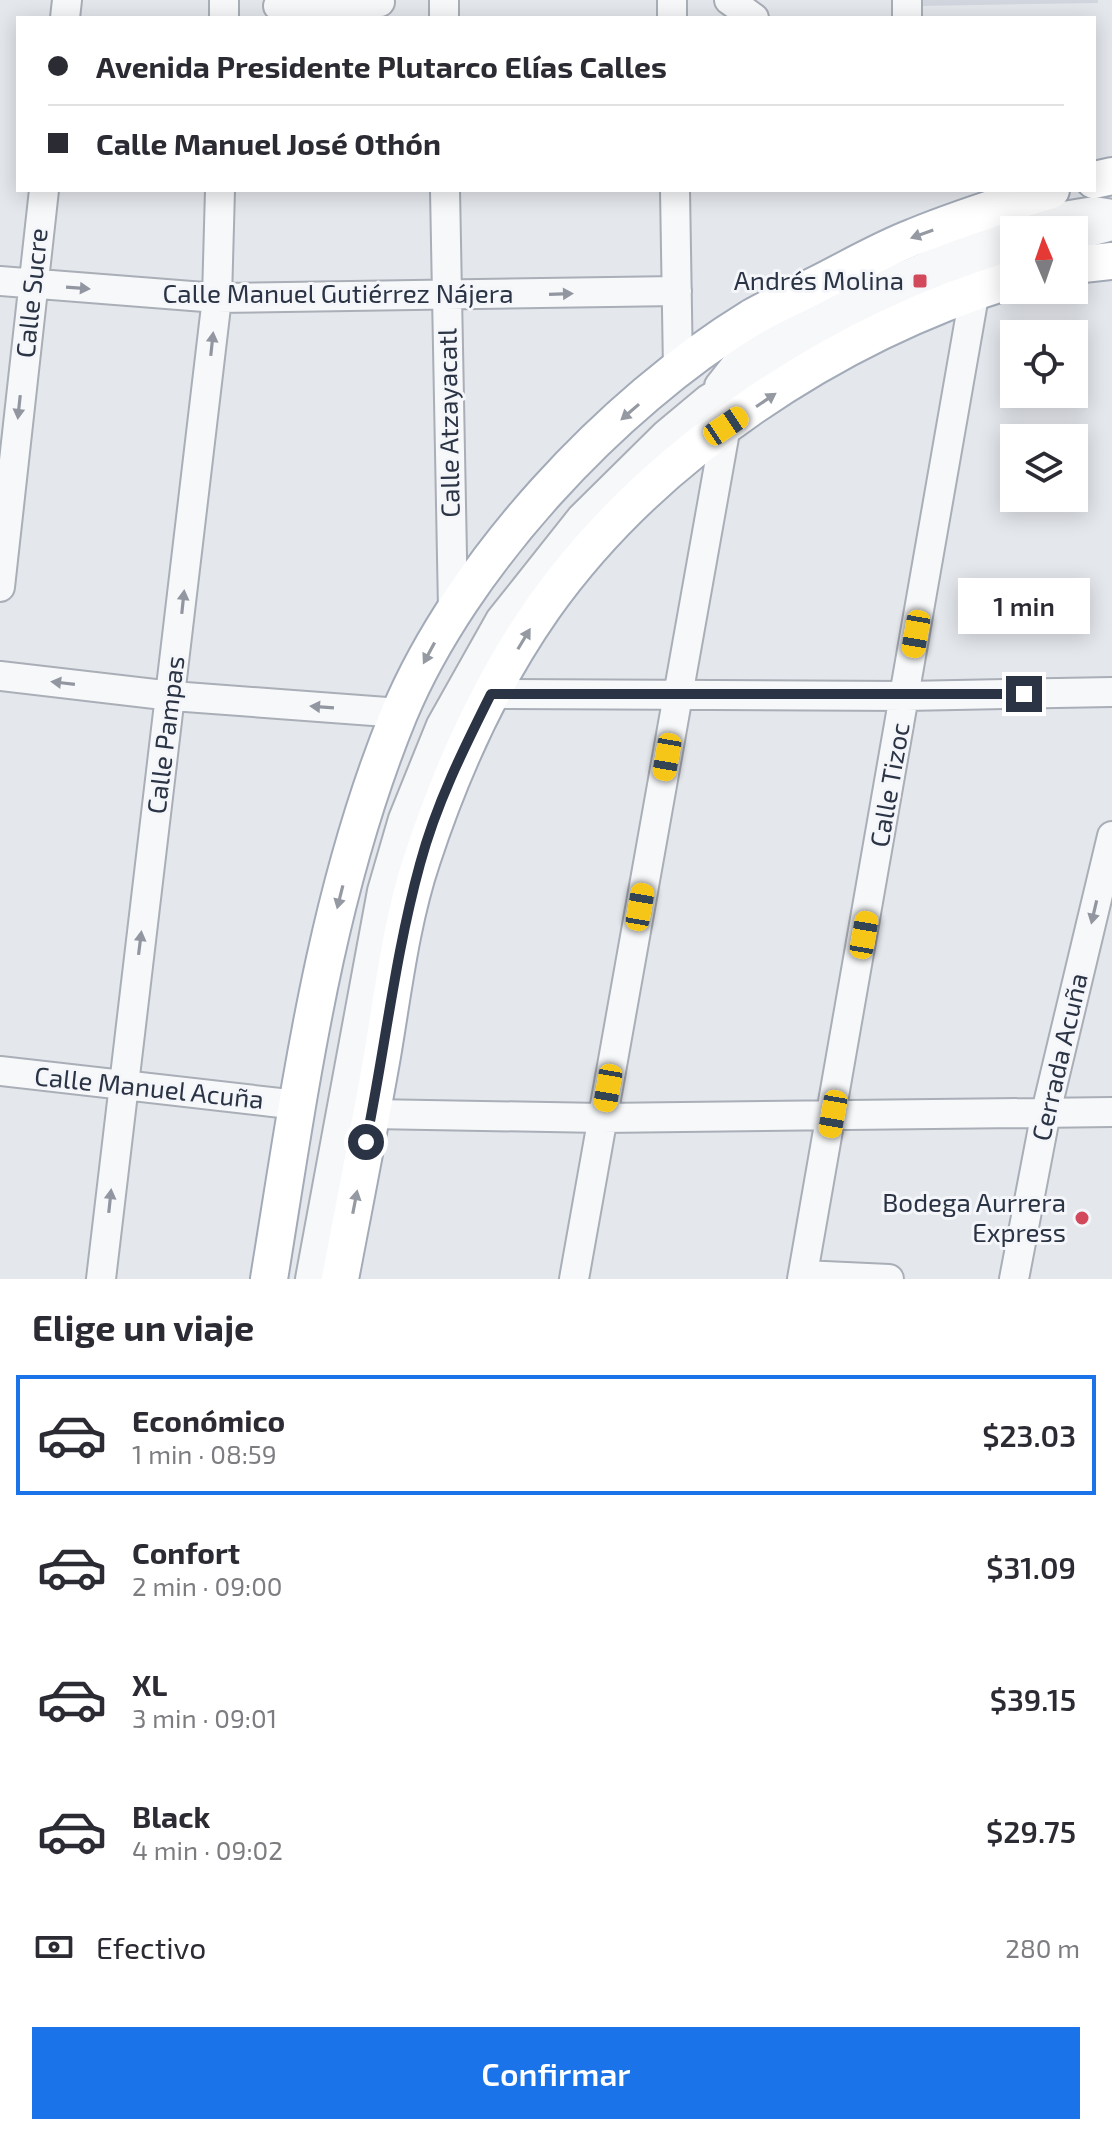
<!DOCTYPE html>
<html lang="es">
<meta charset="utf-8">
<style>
:root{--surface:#fff;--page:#f2f2f3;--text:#2b2b33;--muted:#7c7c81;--line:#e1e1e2;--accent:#1a73e8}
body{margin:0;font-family:"Exo 2",sans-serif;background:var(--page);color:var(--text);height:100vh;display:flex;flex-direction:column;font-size:30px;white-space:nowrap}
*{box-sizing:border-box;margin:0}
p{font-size:26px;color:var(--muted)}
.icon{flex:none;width:44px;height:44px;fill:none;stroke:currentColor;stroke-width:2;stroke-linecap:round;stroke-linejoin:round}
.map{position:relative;height:1279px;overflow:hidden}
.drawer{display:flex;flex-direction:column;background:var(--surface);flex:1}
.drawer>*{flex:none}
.top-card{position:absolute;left:16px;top:16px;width:1080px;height:176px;border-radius:0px;box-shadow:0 4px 20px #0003;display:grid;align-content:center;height:176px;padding:0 32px;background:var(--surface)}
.needle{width:52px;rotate:358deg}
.controls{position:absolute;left:1000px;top:216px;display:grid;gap:16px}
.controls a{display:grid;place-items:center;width:88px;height:88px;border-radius:0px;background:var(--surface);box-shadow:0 4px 20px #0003;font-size:40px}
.end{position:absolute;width:36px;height:36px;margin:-18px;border:10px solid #2b3445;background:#fff;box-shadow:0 0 0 4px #fff}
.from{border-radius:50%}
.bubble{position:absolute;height:56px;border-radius:0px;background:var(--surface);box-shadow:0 4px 20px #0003;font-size:26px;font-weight:600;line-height:56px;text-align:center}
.car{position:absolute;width:24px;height:48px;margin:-24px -12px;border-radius:10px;box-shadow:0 0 6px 2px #0007;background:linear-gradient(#f5c518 24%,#345 0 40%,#f5c518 0 76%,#345 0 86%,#f5c518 0)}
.top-card b{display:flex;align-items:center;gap:28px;height:76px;font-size:30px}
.top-card b+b{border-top:2px solid var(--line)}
.top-card i{width:20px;height:20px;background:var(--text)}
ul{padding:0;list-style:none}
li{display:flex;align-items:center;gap:24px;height:120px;margin:0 16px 12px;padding:0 16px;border:4px solid transparent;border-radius:0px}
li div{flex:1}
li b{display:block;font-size:30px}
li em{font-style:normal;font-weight:600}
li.on{border-color:var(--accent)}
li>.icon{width:72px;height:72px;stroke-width:1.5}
h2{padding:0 32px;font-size:36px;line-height:96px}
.pay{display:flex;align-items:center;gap:20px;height:88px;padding:0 32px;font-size:30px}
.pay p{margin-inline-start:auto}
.cta{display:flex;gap:16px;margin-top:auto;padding:16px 32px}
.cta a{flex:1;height:92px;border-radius:0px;background:var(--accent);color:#fff;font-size:32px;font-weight:600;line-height:92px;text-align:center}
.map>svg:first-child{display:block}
.built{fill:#d2d6de}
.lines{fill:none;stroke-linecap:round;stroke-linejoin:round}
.minor-casing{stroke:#a9aeb7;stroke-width:32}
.major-casing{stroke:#a3abb8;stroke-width:40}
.minor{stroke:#f7f8fa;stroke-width:28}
.major{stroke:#fff;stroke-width:36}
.oneway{fill:#959aa2}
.oneway2{fill:#9196a0}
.route{stroke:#2b3445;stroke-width:10}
.poi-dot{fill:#d1495b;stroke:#f4f6f9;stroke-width:3}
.labels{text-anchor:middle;stroke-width:6;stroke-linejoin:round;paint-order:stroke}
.poi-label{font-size:26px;fill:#2b3445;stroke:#f4f6f9;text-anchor:end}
.street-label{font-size:26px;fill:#2b3445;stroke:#f4f6f9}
</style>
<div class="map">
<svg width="1112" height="1279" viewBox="0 0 1112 1279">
<rect width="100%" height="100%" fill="#e4e7ec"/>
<path class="built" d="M 918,0 L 1098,0 L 1098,3 L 918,6 Z"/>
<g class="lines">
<g class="minor-casing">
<path id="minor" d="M 333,0 L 333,4 L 380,2
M 444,0 L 444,18
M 672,0 L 672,18
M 729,0 L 754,18
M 907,0 L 907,18
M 278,6 L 333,4
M 65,18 L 67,0
M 224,18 L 224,0
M 445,190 L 453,609
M 675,190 L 678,370
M 1074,236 L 1112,226
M 0,281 L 217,298 L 677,291
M 719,386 L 745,353 L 802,319 L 1033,221 L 1094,211 L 1112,214
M 0,587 L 44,190
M 0,676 L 172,696 L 400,713
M 491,694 L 906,696 L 1112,692
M 0,1071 L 298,1105
M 372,1114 L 602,1118 L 1112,1112
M 803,1275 L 889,1279
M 101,1279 L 217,298 L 220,190
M 310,1279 L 382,891 L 403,819 L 441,725 L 500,620 L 581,518 L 666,434 L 708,399 L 812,341 L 1014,255
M 574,1279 L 726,426
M 802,1279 L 975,290
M 1014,1279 L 1046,1112 L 1112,836"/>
</g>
<g class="major-casing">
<path id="major" d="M 1094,180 L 1112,176
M 1074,265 L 1112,261
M 269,1279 C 300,1089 325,894 399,714 C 462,563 612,403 751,318 C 772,306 795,296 816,285 C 848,269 880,250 914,237 C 958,219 1005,204 1051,190
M 340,1279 C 354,1205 369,1130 382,1056 C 393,991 401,921 422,859 C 451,771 490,684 543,608 C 651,455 836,333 1014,279"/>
</g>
<use href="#minor" class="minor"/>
<use href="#major" class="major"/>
</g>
<defs><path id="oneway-solid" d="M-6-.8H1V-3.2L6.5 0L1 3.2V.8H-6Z" transform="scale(2)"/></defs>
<g class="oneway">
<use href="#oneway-solid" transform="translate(922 234) rotate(160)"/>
<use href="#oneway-solid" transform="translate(766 400) rotate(-34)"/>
<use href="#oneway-solid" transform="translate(630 412) rotate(139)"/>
<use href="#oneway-solid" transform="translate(524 639) rotate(-59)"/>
<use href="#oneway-solid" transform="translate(429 653) rotate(118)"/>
<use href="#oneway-solid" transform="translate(340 897) rotate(104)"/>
<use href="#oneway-solid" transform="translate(355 1202) rotate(-79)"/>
</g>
<g class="oneway2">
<use href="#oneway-solid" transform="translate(78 288) rotate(4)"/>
<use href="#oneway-solid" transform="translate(561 294) rotate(-2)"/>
<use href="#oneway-solid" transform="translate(212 344) rotate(-84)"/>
<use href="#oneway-solid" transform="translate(19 407) rotate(96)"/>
<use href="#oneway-solid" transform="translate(183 602) rotate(-84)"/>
<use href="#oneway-solid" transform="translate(63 683) rotate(-173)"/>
<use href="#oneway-solid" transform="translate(322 707) rotate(-176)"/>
<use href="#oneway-solid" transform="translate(1094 912) rotate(103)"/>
<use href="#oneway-solid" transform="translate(140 943) rotate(-83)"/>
<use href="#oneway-solid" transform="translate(110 1201) rotate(-84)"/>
</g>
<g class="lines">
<path class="route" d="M 366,1142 C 385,1049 395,955 420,864 C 436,804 464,748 491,694 L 1024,694"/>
</g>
<g class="poi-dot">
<rect x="912" y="273" width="16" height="16" rx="4"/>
<circle cx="1082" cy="1218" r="8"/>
</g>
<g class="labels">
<g class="poi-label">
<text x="904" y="290">Andrés Molina</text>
<text x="1066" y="1212">Bodega Aurrera<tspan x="1066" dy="30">Express</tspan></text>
</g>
<g class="street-label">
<text transform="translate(32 293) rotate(-84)" y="9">Calle Sucre</text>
<text x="338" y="303">Calle Manuel Gutiérrez Nájera</text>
<text transform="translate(449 423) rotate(-91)" y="9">Calle Atzayacatl</text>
<text transform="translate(166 735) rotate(-83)" y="9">Calle Pampas</text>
<text transform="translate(890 785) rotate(-80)" y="9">Calle Tizoc</text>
<text transform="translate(1060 1057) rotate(-77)" y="9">Cerrada Acuña</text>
<text transform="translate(149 1088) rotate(6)" y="9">Calle Manuel Acuña</text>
</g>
</g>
</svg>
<div class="controls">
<a><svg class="needle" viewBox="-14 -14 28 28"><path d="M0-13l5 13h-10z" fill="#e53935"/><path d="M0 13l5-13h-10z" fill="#7c7c81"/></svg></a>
<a><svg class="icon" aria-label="locate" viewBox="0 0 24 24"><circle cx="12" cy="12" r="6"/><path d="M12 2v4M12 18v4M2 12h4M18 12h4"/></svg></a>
<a><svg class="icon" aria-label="layers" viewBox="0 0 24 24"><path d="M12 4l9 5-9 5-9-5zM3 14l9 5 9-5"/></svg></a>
</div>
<i class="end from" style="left:366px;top:1142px"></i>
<i class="end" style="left:1024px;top:694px"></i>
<div class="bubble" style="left:958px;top:578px;width:132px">1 min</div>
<i class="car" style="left:726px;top:426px;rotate:56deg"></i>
<i class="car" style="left:916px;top:634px;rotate:190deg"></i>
<i class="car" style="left:667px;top:757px;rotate:190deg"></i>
<i class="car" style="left:640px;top:907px;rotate:10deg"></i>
<i class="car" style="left:864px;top:935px;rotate:10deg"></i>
<i class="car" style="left:608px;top:1088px;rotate:190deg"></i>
<i class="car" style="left:833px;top:1114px;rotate:190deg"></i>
<div class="top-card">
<b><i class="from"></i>Avenida Presidente Plutarco Elías Calles</b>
<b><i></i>Calle Manuel José Othón</b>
</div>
</div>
<section class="drawer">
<h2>Elige un viaje</h2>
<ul>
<li class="on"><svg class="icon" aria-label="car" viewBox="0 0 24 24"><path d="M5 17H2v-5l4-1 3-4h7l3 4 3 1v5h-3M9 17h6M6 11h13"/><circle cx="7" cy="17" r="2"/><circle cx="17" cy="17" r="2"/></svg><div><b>Económico</b><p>1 min · 08:59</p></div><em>$23.03</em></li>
<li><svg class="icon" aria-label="car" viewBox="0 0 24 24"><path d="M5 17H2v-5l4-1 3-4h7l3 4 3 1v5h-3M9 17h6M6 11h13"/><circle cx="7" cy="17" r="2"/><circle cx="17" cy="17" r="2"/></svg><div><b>Confort</b><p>2 min · 09:00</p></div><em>$31.09</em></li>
<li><svg class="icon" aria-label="car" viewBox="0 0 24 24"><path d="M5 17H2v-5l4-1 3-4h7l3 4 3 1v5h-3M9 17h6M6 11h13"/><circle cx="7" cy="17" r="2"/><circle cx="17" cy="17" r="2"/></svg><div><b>XL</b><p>3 min · 09:01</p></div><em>$39.15</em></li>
<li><svg class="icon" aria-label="car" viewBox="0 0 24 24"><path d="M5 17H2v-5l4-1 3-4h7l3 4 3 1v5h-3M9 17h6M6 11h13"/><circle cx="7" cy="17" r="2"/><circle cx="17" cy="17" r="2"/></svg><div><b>Black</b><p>4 min · 09:02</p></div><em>$29.75</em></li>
</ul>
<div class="pay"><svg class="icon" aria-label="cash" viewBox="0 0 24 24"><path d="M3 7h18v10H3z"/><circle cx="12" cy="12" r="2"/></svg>Efectivo<p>280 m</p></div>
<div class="cta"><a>Confirmar</a></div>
</section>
